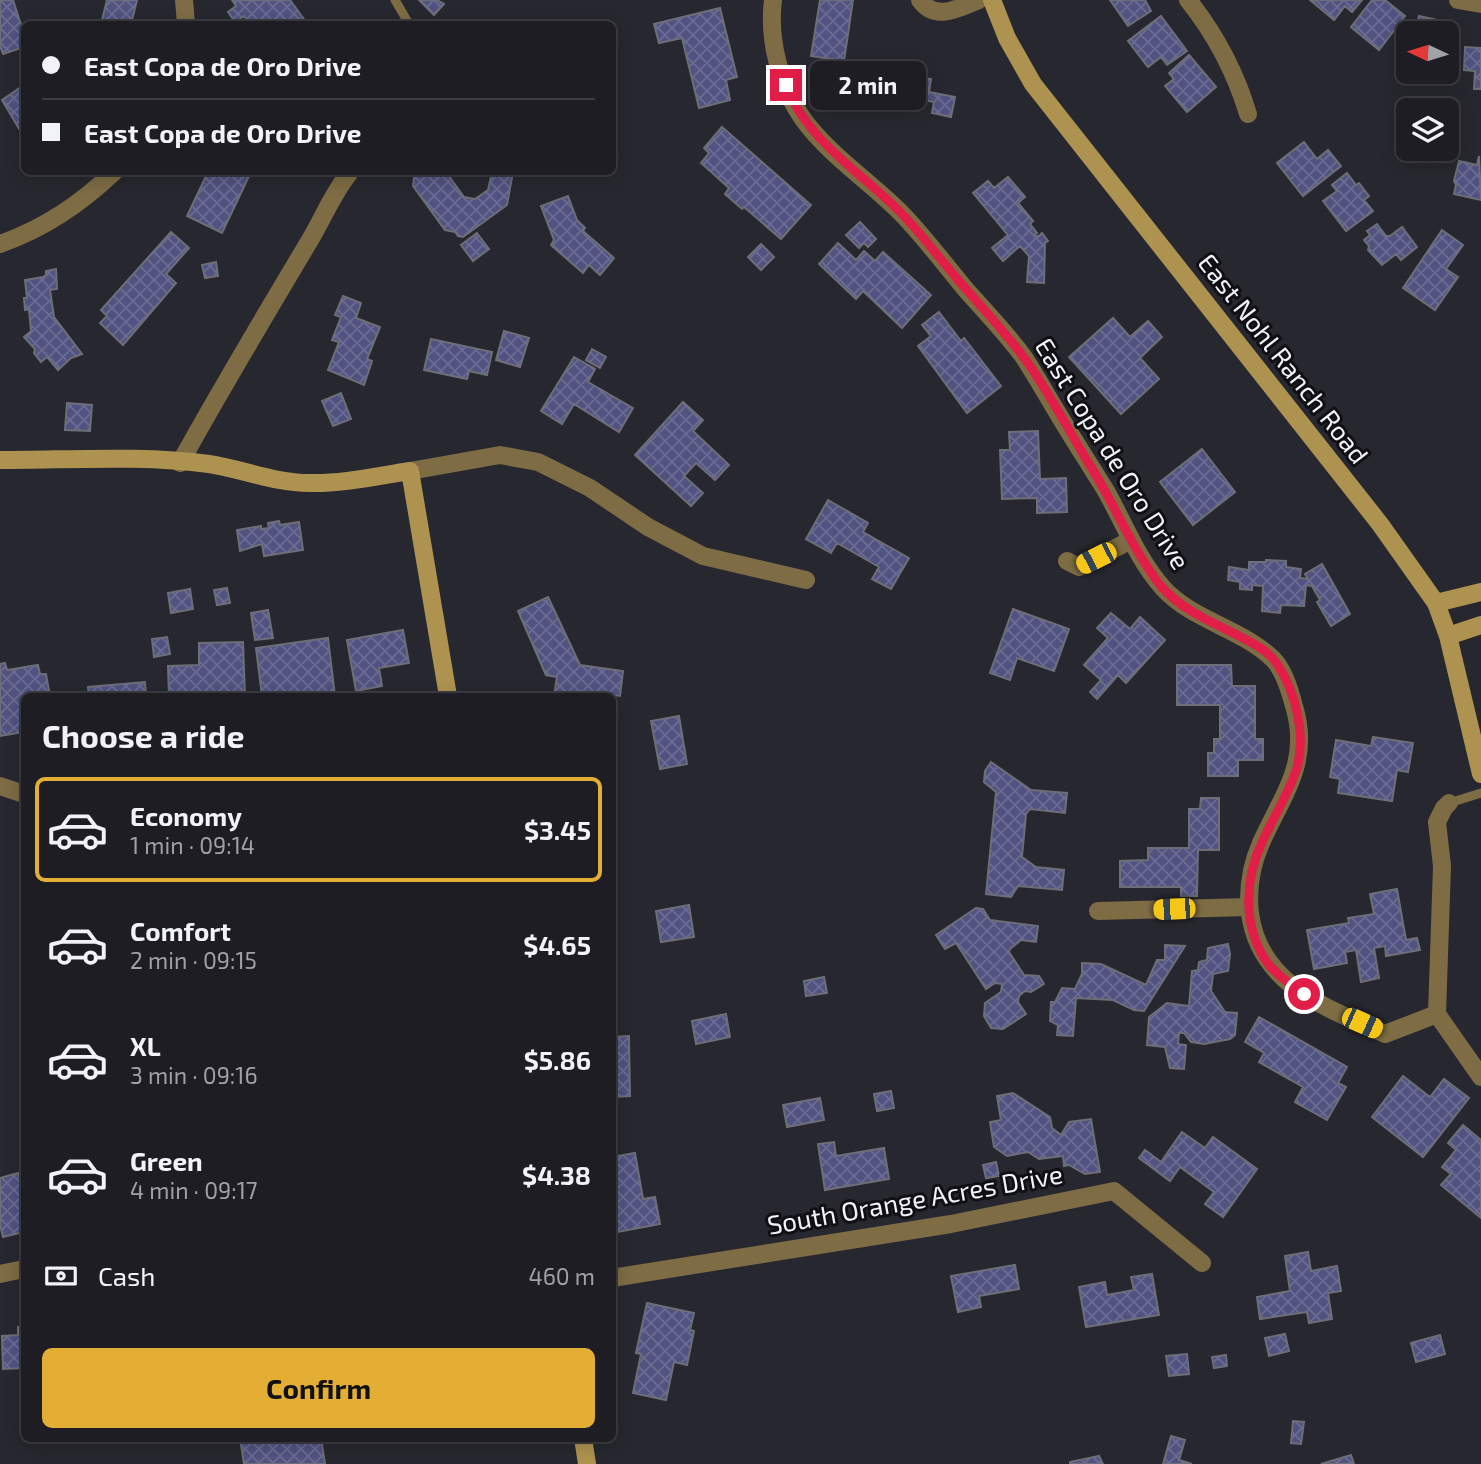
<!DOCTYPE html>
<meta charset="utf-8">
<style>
:root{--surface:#1d1d23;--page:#25262b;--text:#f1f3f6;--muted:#a0a2a6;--line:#3b3b41;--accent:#e4ae35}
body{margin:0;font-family:"Exo 2",sans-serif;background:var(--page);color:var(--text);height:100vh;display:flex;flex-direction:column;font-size:26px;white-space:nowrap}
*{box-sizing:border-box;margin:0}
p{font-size:23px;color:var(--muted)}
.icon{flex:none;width:38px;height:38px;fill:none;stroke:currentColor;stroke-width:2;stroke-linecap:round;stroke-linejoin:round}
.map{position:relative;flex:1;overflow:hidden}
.drawer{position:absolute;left:21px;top:693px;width:595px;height:749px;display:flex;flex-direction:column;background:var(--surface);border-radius:10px;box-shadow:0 4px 18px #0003,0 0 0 2px var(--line)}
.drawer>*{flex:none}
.top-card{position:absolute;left:21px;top:21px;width:595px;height:154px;border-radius:10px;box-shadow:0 4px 18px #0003,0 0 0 2px var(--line);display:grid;align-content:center;height:154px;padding:0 21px;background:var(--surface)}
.needle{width:46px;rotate:274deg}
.buttons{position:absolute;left:1396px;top:21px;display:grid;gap:14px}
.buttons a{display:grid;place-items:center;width:63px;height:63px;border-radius:10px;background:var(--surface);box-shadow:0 4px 18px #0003,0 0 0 2px var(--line);font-size:35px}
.end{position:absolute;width:32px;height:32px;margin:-16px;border:9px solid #e11d48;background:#fff;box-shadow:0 0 0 4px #fff}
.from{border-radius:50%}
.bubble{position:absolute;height:49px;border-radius:10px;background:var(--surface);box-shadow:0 4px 18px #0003,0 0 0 2px var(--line);font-size:23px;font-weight:700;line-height:49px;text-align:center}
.car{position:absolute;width:21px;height:42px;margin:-21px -10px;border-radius:9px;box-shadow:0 0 5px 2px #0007;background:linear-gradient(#f5c518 24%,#345 0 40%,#f5c518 0 76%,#345 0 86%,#f5c518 0)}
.top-card b{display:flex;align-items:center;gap:24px;height:66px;font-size:26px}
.top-card b+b{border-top:2px solid var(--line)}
.top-card i{width:18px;height:18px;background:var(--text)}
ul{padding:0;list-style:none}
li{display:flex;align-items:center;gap:21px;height:105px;margin:0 14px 10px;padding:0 7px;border:4px solid transparent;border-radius:10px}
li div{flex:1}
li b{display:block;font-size:26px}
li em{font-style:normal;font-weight:700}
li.selected{border-color:var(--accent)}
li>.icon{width:63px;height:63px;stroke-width:1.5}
h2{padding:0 21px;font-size:32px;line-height:84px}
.pay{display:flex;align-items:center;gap:18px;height:77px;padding:0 21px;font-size:26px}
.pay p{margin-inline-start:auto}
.button{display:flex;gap:14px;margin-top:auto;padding:14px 21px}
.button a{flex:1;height:80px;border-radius:10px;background:var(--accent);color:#111;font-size:28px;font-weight:700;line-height:80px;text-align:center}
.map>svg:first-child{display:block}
.building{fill:url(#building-cross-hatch);stroke:#6d6e77;stroke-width:2}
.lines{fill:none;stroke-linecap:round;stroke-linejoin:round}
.lane{stroke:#7d6c44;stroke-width:9}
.street{stroke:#7d6c44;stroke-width:18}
.secondary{stroke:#ae9350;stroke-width:18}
.route{stroke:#e11d48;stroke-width:9}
.labels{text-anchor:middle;stroke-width:6;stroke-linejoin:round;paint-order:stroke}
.street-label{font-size:26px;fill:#f3f4f9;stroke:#101014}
</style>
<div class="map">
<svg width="1481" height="1464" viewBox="0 0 1481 1464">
<defs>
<pattern id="building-cross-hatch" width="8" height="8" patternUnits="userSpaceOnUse" patternTransform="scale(1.75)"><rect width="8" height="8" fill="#515280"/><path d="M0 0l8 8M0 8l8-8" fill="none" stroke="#6a6c93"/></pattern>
</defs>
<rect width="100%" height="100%" fill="#27272f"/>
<path class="building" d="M 0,0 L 13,0 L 24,34 L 24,47 L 3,54 L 0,46 Z
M 107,0 L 137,0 L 131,24 L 101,24 Z
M 232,0 L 290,0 L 306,22 L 303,24 L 251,24 L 244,16 L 235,22 L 228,12 L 236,6 Z
M 419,0 L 437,0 L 444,4 L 434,15 Z
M 820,0 L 853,0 L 844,61 L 811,56 Z
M 1110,0 L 1145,0 L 1151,11 L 1128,26 Z
M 1310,0 L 1362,0 L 1352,12 L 1345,6 L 1334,20 Z
M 1372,0 L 1385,0 L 1405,16 L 1379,50 L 1351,27 Z
M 720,8 L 737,77 L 726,80 L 730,100 L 699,108 L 682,38 L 659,43 L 654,24 Z
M 1161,16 L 1187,51 L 1167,65 L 1161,57 L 1148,67 L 1128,41 Z
M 1419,16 L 1442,21 L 1440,33 L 1415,33 Z
M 1465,47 L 1481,48 L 1481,89 L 1474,89 L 1475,71 L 1464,70 Z
M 1189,55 L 1216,87 L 1187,112 L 1165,86 L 1174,79 L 1169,73 Z
M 911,76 L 931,79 L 929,92 L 955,97 L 951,117 L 932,113 L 934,102 L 907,97 Z
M 24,85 L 24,137 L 2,100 Z
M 722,127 L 811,205 L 781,239 L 744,207 L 742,209 L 725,194 L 729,188 L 701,163 L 709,153 L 704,148 Z
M 1304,142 L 1317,159 L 1328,150 L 1341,166 L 1303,196 L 1277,163 Z
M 1479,156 L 1481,200 L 1454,194 L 1456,185 L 1454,181 L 1459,161 L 1477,165 Z
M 208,172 L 251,172 L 222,233 L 187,216 Z
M 423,172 L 446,172 L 464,197 L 475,199 L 488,190 L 492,172 L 513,172 L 507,205 L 463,237 L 458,236 L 455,232 L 445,230 L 413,186 L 414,178 Z
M 1347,173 L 1356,185 L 1359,183 L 1369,196 L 1364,200 L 1373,211 L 1346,231 L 1323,201 L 1337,191 L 1332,185 Z
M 1008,177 L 1025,197 L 1018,203 L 1033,221 L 1030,224 L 1037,233 L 1035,234 L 1038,237 L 1042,233 L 1048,241 L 1045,243 L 1044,283 L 1027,282 L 1029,256 L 1020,246 L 1003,261 L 992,248 L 1008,235 L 973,193 L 988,181 L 994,188 Z
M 568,196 L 577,220 L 585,228 L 583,231 L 614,258 L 600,275 L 589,265 L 583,273 L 551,245 L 554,240 L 541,206 Z
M 860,222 L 876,239 L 868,247 L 864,243 L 859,248 L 846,235 Z
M 1377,224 L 1386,236 L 1390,236 L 1402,227 L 1417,247 L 1401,260 L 1396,254 L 1382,265 L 1368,250 L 1369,246 L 1364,240 L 1370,235 L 1367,231 Z
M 1442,230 L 1463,245 L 1446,269 L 1458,277 L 1435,310 L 1403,288 Z
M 171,232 L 189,248 L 166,274 L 176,283 L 123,345 L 100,323 L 107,316 L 101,310 Z
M 477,233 L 489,249 L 473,261 L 461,245 Z
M 838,243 L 856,260 L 864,251 L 875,261 L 883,252 L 931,295 L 902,328 L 863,291 L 856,299 L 819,264 Z
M 761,244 L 774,257 L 761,270 L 748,257 Z
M 216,262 L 218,276 L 205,278 L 202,265 Z
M 56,269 L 57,289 L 50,290 L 54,317 L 82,354 L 71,358 L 58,370 L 47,357 L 41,362 L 34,353 L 35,349 L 24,337 L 31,331 L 29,309 L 25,310 L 24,298 L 27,298 L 25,280 L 43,277 L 46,275 L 46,271 Z
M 343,296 L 361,303 L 356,318 L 380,327 L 367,359 L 372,361 L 364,385 L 328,370 L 339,342 L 332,340 L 341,317 L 335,315 Z
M 939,312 L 961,341 L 964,338 L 1001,386 L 967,413 L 918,346 L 931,336 L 922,325 Z
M 1113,318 L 1130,337 L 1148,321 L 1162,337 L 1140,358 L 1159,379 L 1121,414 L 1069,357 Z
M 504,331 L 529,338 L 520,367 L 496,360 Z
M 431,339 L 492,352 L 487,375 L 469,371 L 467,379 L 424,370 Z
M 592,349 L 606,357 L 600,368 L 586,360 Z
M 574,357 L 595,369 L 588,382 L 633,408 L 619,432 L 574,404 L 562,424 L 541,411 Z
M 341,393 L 351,419 L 333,426 L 322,401 Z
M 683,402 L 703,420 L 693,431 L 729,465 L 715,480 L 696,463 L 684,476 L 703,493 L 691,506 L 635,455 Z
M 67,403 L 92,405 L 90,431 L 65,430 Z
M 1038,431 L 1040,479 L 1066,478 L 1067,512 L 1037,513 L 1037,498 L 1002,499 L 1000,450 L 1010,450 L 1009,432 Z
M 1202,449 L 1235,492 L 1193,525 L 1160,482 Z
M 828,500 L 868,523 L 863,532 L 909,558 L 891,589 L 872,579 L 879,567 L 837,543 L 831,553 L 806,539 Z
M 279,521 L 280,525 L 299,522 L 303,550 L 264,556 L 262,544 L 240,551 L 237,530 L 261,526 L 261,529 L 269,528 L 268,523 Z
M 1266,560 L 1286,561 L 1286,567 L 1301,569 L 1300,578 L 1308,579 L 1305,574 L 1322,564 L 1350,614 L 1331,626 L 1317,602 L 1320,600 L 1312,586 L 1306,585 L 1304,606 L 1281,605 L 1280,613 L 1262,611 L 1263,586 L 1252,585 L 1252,590 L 1240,589 L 1240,582 L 1228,580 L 1229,567 L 1249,570 L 1249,562 L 1266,562 Z
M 227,588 L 230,603 L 217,605 L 214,590 Z
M 190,589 L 193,609 L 171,613 L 168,593 Z
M 548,597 L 580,665 L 623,671 L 620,696 L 581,691 L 580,696 L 554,696 L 557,677 L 546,675 L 518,611 Z
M 1013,609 L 1069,629 L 1054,671 L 1017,658 L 1010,680 L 990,673 Z
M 268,610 L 273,638 L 255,640 L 251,613 Z
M 1111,613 L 1130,629 L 1140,617 L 1165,640 L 1126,683 L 1118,675 L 1097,699 L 1090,692 L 1101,680 L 1084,665 L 1108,638 L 1097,628 Z
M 403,630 L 409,663 L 379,668 L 382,686 L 356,691 L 347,640 Z
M 167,637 L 170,654 L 154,657 L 152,639 Z
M 328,638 L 335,696 L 262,696 L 256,648 Z
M 243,642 L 245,696 L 169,696 L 168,666 L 199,665 L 199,643 Z
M 5,663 L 7,670 L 38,665 L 40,674 L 46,674 L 50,696 L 24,696 L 24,710 L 22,710 L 24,732 L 0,736 L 0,664 Z
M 1177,665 L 1231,665 L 1232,686 L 1255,686 L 1255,739 L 1263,739 L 1263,760 L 1238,760 L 1238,776 L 1208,776 L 1208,753 L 1214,753 L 1214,739 L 1220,739 L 1220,705 L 1177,705 Z
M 145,682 L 146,696 L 89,696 L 88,687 Z
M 679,716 L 687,764 L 660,769 L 651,721 Z
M 1373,737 L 1413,743 L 1408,772 L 1397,770 L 1392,801 L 1338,793 L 1340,779 L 1330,777 L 1336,740 L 1371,746 Z
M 991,762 L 1031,790 L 1067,793 L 1065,813 L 1030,809 L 1026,814 L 1022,857 L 1036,867 L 1064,870 L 1062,890 L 1018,886 L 1011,897 L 986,894 L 996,792 L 984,782 L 985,771 Z
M 1201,798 L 1219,798 L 1219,850 L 1198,850 L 1197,896 L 1181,896 L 1181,887 L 1120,887 L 1120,861 L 1148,860 L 1148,848 L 1189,848 L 1189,809 L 1200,809 Z
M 1397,889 L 1406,940 L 1417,938 L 1420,950 L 1386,956 L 1385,946 L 1374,948 L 1379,978 L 1361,982 L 1356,950 L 1345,952 L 1347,963 L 1314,969 L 1307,930 L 1349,923 L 1348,918 L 1374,914 L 1370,894 Z
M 689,905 L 694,937 L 661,942 L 656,911 Z
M 976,908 L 983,909 L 990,920 L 1038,926 L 1036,942 L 1021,940 L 1010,949 L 1009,952 L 1024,975 L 1039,976 L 1044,984 L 1031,992 L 1025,991 L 1019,996 L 1018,1002 L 1026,1014 L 1003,1029 L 991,1028 L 984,1016 L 985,1003 L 1001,992 L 1002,984 L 995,983 L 986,989 L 956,943 L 945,949 L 936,935 Z
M 1228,944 L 1230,954 L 1228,971 L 1213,974 L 1211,991 L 1225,1012 L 1237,1013 L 1235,1035 L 1230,1039 L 1204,1044 L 1191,1042 L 1184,1033 L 1179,1033 L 1178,1044 L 1186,1045 L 1184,1069 L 1170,1068 L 1165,1047 L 1147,1045 L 1149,1017 L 1167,1003 L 1189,1006 L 1192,971 L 1198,970 L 1199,962 L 1207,960 L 1208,948 Z
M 1165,945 L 1185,946 L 1144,1011 L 1134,1010 L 1113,1000 L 1076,998 L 1073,1036 L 1057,1035 L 1058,1025 L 1050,1021 L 1051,1002 L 1055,1002 L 1062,988 L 1075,989 L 1082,974 L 1082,963 L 1101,964 L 1146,985 L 1157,960 L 1165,960 Z
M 824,977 L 827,993 L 806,996 L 804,981 Z
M 726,1014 L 730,1037 L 696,1044 L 692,1021 Z
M 1259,1017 L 1347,1067 L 1338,1083 L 1346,1087 L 1327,1120 L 1295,1102 L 1303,1087 L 1259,1062 L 1264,1053 L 1245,1042 Z
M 629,1036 L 630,1096 L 612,1097 L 612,1037 Z
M 1403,1076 L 1430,1097 L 1444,1079 L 1469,1098 L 1423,1157 L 1372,1117 Z
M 891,1091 L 894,1108 L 877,1111 L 874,1094 Z
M 1013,1093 L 1050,1117 L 1052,1128 L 1061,1135 L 1069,1122 L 1091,1119 L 1100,1172 L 1085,1174 L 1069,1165 L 1064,1166 L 1063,1156 L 1039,1159 L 1028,1152 L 1007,1156 L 994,1147 L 990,1122 L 1001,1120 L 997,1096 Z
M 820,1098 L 824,1120 L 787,1127 L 783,1105 Z
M 1463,1125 L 1481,1140 L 1481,1218 L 1441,1185 L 1451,1174 L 1442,1167 L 1456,1150 L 1448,1143 Z
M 1182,1132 L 1205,1148 L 1213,1137 L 1257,1169 L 1223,1217 L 1205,1204 L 1214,1192 L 1180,1167 L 1170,1181 L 1139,1158 L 1145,1150 L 1161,1162 Z
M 834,1142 L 836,1156 L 884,1148 L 889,1179 L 825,1190 L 818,1144 Z
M 635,1153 L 643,1199 L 655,1197 L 660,1224 L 617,1232 L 612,1208 L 612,1157 Z
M 996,1162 L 999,1176 L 986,1178 L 983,1165 Z
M 18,1173 L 21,1182 L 24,1182 L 24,1232 L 3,1237 L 0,1225 L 0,1178 Z
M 1308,1252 L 1311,1271 L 1337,1266 L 1341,1291 L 1328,1293 L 1332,1319 L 1309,1323 L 1307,1312 L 1260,1319 L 1257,1297 L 1290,1291 L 1285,1256 Z
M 1015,1265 L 1019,1289 L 979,1296 L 981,1307 L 958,1312 L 951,1276 Z
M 1152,1274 L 1159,1315 L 1086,1327 L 1079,1287 L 1105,1282 L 1107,1295 L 1134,1290 L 1131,1277 Z
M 647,1303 L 694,1313 L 690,1330 L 694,1331 L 687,1365 L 674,1362 L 666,1400 L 633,1393 L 641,1354 L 636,1353 Z
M 18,1327 L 24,1327 L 24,1368 L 3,1369 L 2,1336 L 18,1335 Z
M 1285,1334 L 1289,1351 L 1269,1356 L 1265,1338 Z
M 1440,1335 L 1445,1354 L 1416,1362 L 1411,1343 Z
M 1187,1354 L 1189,1374 L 1169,1376 L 1166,1356 Z
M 1226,1355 L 1227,1366 L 1214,1368 L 1212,1357 Z
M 1293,1421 L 1304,1422 L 1301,1444 L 1291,1443 Z
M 1171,1436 L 1185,1440 L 1179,1460 L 1192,1464 L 1163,1464 Z
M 240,1438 L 267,1438 L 267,1444 L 321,1438 L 325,1464 L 244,1464 Z
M 1351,1455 L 1354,1464 L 1321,1464 Z
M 1099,1456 L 1103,1464 L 1070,1464 L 1070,1462 Z"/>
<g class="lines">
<path class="lane" d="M 395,0 L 409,24
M 1449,803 L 1481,793"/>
<path class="street" d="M 184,0 L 186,24
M 773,0 C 768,39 780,87 803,119 C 829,155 872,183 903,215 C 926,239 946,266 967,291 C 986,312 1006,333 1023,356 C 1035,374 1046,394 1057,412 C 1073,439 1090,465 1106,491 C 1124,523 1138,560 1163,588 C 1193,621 1241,628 1273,659 C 1284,670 1290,691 1294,706 C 1311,762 1283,794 1261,843 C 1251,866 1247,888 1250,913 C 1259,985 1327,1008 1385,1034 L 1437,1014
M 920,0 C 935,22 959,8 979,0
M 1188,0 C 1216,35 1235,71 1248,114
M 1458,0 L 1481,4
M 0,244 C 45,228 80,204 114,172
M 180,463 C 221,389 264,317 307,245 C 322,221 332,194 350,172
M 410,471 L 500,455 L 538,462 L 590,488 L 648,527 L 703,556 L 806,580
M 1067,561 L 1079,567 L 1131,540
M 0,786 L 24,794
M 1449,803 L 1444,808 L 1437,822 L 1442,866 L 1437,1014 L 1481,1077
M 1098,911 L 1249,907
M 0,1274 L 24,1269
M 612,1278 L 951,1224 L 1114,1191 L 1202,1263"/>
<path class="secondary" d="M 992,0 L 1007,38 L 1033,84 L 1380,524 L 1436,603 L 1448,636 L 1481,774
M 0,460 C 68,460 142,455 209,464 C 242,469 275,483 309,483 C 342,484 377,476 410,471 L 448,696
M 1436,603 L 1481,592
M 1448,636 L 1481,625
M 583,1438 L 587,1464"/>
</g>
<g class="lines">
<path class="route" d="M 786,85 C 807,142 863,173 903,215 C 923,236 940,259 959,281 C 980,305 1002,329 1022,355 C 1048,389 1068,430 1091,467 C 1115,505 1132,549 1160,585 C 1181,610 1212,622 1241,637 C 1254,644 1269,651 1277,664 C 1296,692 1306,735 1297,768 C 1289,793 1274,816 1263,840 C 1244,879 1242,929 1269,965 C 1279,977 1292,985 1304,994"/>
</g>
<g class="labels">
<g class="street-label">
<text transform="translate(1283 359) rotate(52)" y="9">East Nohl Ranch Road</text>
<text transform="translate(1112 454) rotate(58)" y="9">East Copa de Oro Drive</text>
<text transform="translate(915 1200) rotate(-10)" y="9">South Orange Acres Drive</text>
</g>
</g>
</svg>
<div class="buttons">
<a><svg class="needle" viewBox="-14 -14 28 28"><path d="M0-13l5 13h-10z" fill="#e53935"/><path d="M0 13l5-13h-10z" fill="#a0a2a6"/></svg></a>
<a><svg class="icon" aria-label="layers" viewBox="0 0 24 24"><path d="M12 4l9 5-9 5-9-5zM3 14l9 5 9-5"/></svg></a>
</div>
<i class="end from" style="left:1304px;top:994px"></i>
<i class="end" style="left:786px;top:85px"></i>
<div class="bubble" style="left:810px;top:61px;width:116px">2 min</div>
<i class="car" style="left:1096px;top:558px;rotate:243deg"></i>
<i class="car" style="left:1174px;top:909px;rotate:268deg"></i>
<i class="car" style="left:1362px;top:1023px;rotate:114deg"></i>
<div class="top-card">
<b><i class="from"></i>East Copa de Oro Drive</b>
<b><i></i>East Copa de Oro Drive</b>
</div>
<section class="drawer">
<h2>Choose a ride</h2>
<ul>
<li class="selected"><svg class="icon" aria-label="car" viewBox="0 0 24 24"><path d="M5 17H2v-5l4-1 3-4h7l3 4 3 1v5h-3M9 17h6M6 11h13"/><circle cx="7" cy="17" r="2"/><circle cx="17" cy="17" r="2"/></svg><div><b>Economy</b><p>1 min · 09:14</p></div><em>$3.45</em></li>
<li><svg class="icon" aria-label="car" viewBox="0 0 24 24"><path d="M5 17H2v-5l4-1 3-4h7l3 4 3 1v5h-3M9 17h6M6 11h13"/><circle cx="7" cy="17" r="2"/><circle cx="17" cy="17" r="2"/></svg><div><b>Comfort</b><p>2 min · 09:15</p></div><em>$4.65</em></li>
<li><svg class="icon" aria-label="car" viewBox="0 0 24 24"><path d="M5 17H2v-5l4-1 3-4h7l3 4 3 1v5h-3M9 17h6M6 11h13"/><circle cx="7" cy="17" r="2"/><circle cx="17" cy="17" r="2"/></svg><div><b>XL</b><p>3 min · 09:16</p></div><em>$5.86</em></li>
<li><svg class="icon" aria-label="car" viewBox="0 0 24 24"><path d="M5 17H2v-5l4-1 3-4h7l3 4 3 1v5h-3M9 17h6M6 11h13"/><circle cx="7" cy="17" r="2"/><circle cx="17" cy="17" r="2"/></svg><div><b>Green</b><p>4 min · 09:17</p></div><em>$4.38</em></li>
</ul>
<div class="pay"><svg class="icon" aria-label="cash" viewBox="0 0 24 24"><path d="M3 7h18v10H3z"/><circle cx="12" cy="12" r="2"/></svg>Cash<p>460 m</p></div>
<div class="button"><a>Confirm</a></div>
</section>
</div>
